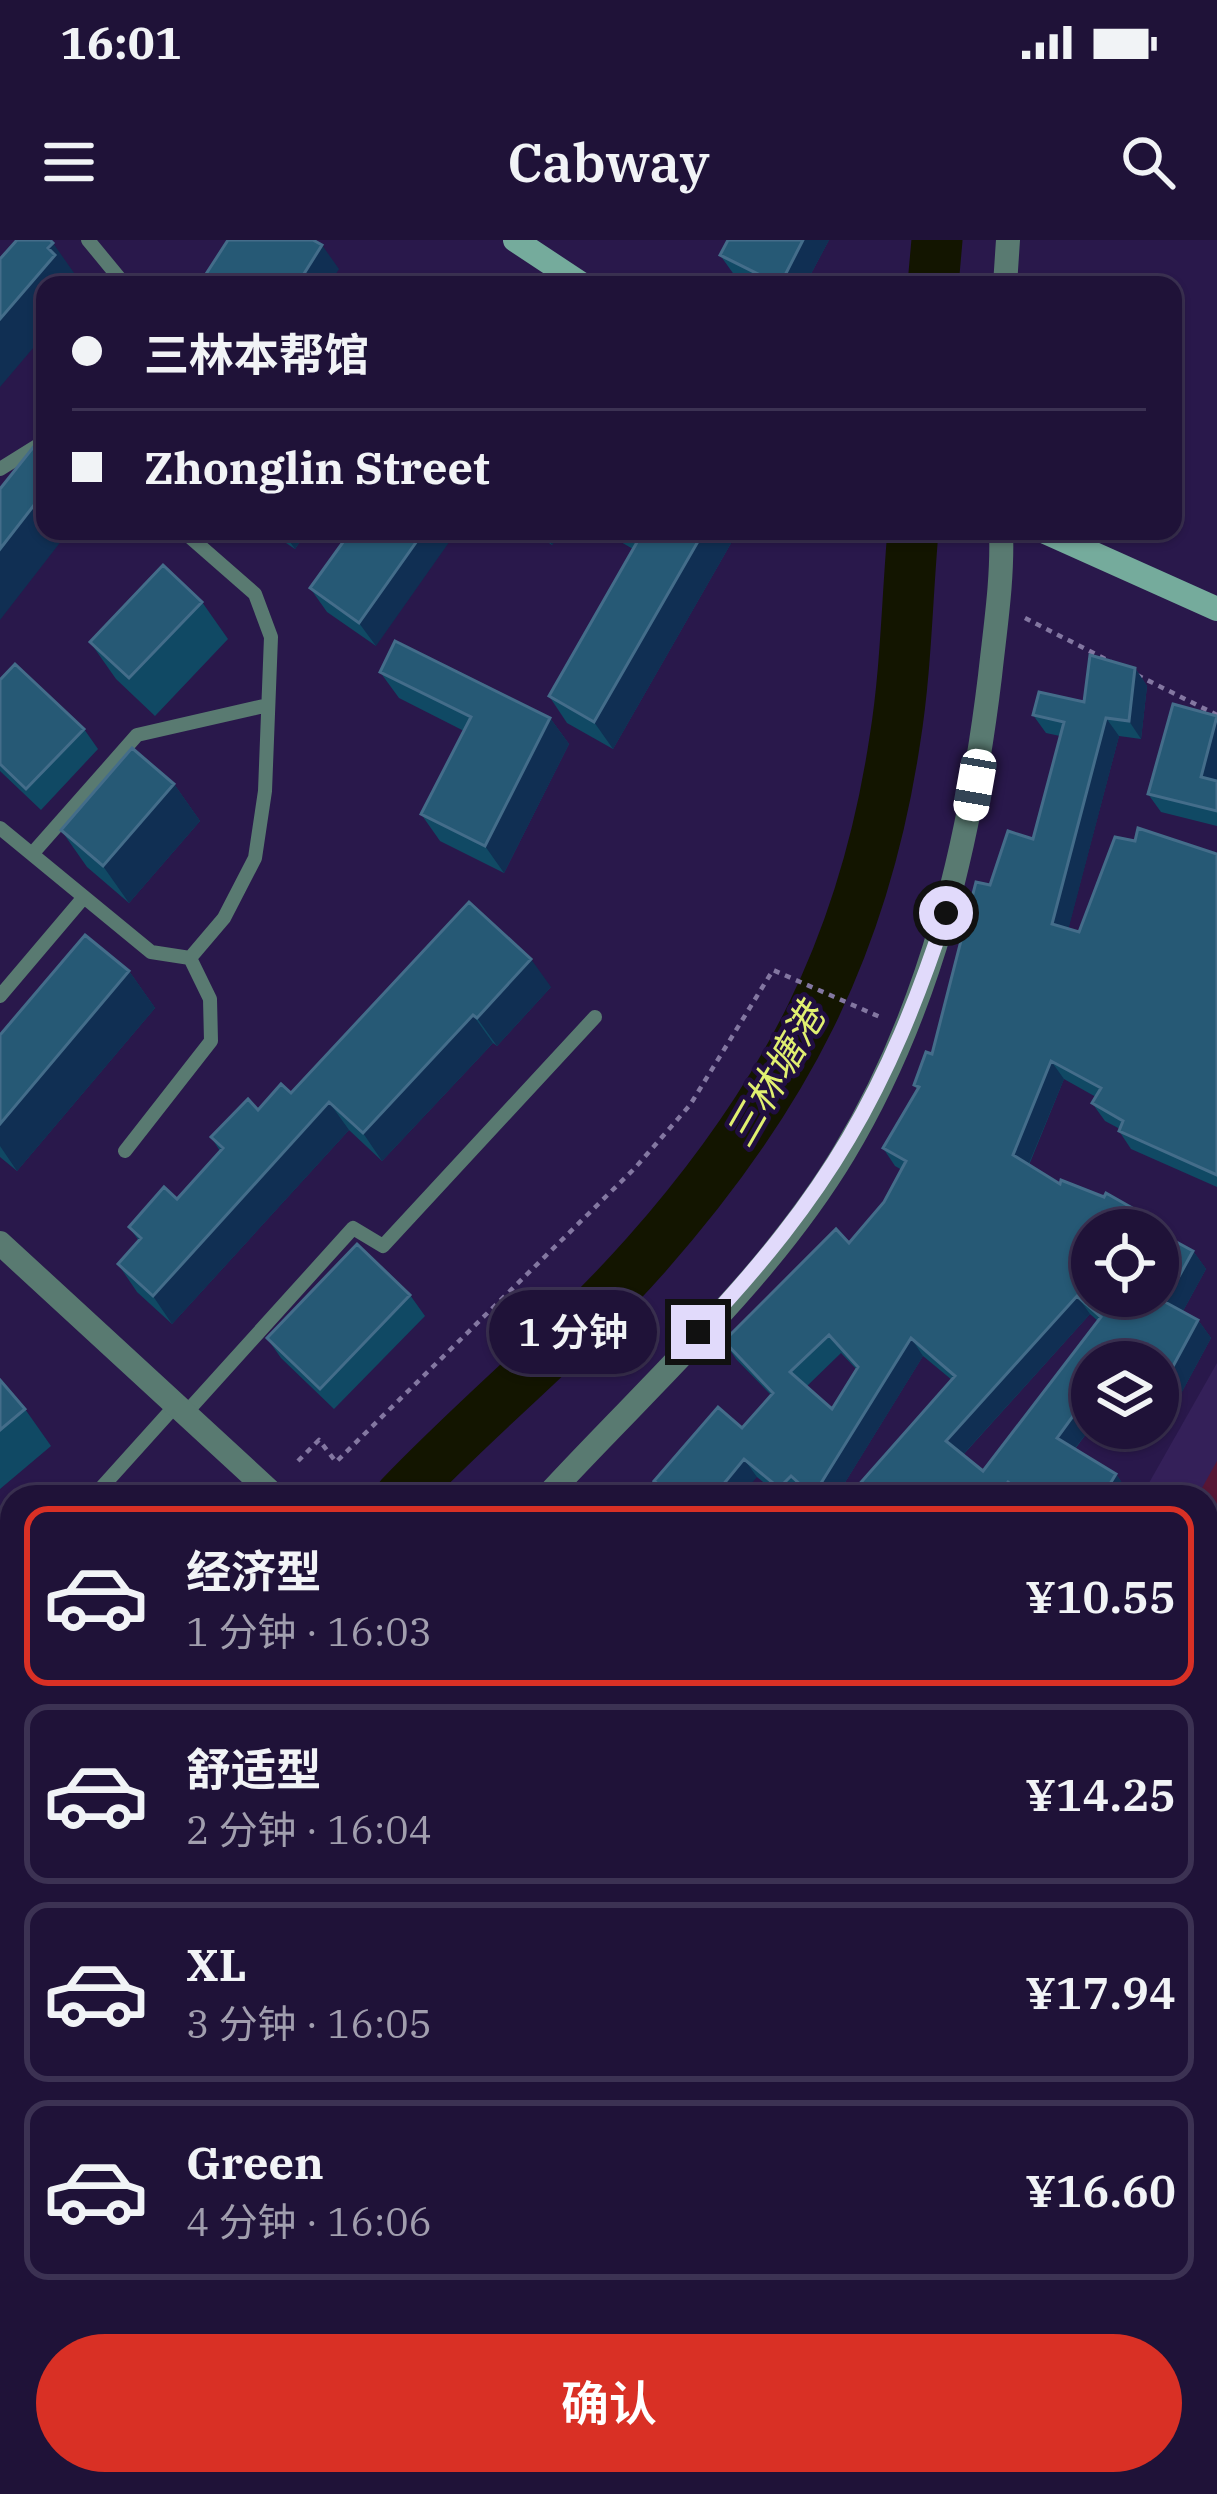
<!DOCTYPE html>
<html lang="zh">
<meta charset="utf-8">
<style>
:root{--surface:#1f1238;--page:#271b40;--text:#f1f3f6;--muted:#a19eae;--line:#3c3253;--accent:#d93025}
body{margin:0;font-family:"IBM Plex Serif","Noto Sans SC",serif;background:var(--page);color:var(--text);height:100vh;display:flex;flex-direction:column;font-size:45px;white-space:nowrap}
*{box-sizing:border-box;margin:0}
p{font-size:39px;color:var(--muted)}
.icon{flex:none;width:66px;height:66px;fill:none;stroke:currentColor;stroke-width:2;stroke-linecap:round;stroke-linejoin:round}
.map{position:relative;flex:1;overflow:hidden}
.drawer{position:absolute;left:0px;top:1245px;width:1218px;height:1011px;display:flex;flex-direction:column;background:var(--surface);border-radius:36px 36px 0 0;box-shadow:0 3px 9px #0004,0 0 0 3px var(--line)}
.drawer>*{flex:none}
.top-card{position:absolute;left:36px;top:36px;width:1146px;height:264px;border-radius:24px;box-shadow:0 3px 9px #0004,0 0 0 3px var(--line);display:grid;align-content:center;height:264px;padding:0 36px;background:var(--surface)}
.fabs{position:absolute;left:1071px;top:969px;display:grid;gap:24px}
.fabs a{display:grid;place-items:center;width:108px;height:108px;border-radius:50%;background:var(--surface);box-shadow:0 3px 9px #0004,0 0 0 3px var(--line);font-size:60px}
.end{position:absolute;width:54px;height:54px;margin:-27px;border:15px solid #e1dafb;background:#111;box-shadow:0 0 0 6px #111}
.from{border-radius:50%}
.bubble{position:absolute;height:84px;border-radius:42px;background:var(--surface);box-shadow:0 3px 9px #0004,0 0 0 3px var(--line);font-size:39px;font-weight:600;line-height:84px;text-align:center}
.car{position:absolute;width:36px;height:72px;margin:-36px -18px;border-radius:15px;box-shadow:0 0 9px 3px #0007;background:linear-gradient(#fff 24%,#345 0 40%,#fff 0 76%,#345 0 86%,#fff 0)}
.top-card b{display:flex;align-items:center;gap:42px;height:114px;font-size:45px}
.top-card b+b{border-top:3px solid var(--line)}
.top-card i{width:30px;height:30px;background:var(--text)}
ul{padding:21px 0 0;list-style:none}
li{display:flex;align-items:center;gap:36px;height:180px;margin:0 24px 18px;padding:0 12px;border:6px solid var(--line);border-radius:24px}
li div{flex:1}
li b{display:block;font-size:45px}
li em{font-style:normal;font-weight:600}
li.selected{border-color:var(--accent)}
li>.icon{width:108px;height:108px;stroke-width:1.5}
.button{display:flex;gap:24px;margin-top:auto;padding:24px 36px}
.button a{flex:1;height:138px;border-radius:72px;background:var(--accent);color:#fff;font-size:48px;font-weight:600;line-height:138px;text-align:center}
.status{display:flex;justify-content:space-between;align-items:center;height:84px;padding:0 60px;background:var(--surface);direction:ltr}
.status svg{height:33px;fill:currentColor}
header{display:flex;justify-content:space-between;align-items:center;height:156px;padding:0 36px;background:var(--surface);font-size:54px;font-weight:600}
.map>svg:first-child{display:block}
.built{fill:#342059}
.green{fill:#571635}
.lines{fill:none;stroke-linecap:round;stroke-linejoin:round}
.river{stroke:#131500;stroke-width:51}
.path{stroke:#8377a1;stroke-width:4.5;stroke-dasharray:6 6;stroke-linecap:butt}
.service{stroke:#597a71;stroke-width:14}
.minor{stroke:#597a71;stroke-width:24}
.tertiary{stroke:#597a71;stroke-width:24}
.secondary{stroke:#75ab9c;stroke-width:24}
.wall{fill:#104964;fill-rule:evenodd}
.shaded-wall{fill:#102f53}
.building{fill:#265975;stroke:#446d8a;stroke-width:3;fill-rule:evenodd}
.route{stroke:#e1dafb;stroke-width:15}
.labels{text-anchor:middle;stroke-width:9;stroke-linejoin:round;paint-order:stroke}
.water-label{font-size:39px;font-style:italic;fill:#e0ef70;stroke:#200e40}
</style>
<div class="status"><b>16:01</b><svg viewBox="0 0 49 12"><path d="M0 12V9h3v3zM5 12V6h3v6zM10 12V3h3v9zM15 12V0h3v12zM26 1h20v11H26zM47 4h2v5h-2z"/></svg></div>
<header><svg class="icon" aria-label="menu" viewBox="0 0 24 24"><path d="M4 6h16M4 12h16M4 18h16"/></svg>Cabway<svg class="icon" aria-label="search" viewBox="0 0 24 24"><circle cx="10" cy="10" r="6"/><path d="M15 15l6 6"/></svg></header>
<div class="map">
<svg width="1217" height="2254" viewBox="0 0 1217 2254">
<rect width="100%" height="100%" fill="#29184b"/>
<path class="built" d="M 1217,1123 L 1217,1736 L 1216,1737 L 1206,1728 L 1206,1257 L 1141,1257 Z"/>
<path class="green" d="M 1217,1221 L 1217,1365 L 1206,1359 L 1206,1257 L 1197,1257 Z"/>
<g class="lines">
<path class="river" d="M 933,45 L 937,0
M 400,1257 C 479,1174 570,1101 646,1015 C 784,859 864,707 895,499 C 906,431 907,360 913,291
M 0,1692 L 12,1679"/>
<path class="path" d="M 1025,378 L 1111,422
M 1137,435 L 1217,475
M 298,1221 L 319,1200 L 336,1222 L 635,928 L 690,865 L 773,730 L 880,777
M 0,1588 L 12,1575"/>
<path class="service" d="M 88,0 L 125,45
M 0,229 L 45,201
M 0,588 L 151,712 L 190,718
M 32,614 L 137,495 L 268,465
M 0,756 L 84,657
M 125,911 L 211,801 L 210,759 L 190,718 L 224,678 L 255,618 L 265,551 L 271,397 L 255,354 L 183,291
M 184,1175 L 353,988 L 383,1006 L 595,777
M 93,1257 L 175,1166
M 0,1361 L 12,1347"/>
<path class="minor" d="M 1005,45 L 1008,0
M 546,1257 C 647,1147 767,1041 844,913 C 931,768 970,602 990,436 C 995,389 1003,339 1001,291
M 0,1829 L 12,1820"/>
<path class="tertiary" d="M 0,1003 L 276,1257
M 1206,2146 L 1217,2158"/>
<path class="secondary" d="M 515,0 L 583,45
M 1043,291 L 1217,369
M 1206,1804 L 1217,1791
M 1206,1868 L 1217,1857
M 738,2254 L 749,2244
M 796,2254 L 807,2244"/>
</g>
<path class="wall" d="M 829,0 L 805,45 L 752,45 L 735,36 L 720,15 Z
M 268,291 L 307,291 L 295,309 Z
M 351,291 L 376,406 L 327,372 L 310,348 Z
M 531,291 L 562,291 L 552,305 Z
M 608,291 L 738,291 L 613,509 L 567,483 L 549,456 L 633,309 L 614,298 Z
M 202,362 L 228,399 L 155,476 L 116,439 L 90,402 Z
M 1135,428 L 1147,446 L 1141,499 L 1119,496 L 1068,689 L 1079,692 L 1217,614 L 1217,947 L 1131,909 L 1119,891 L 1120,889 L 1105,881 L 1092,863 L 1096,857 L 1064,839 L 1029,925 L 1060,944 L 1143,974 L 1155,990 L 1193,1011 L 1206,1029 L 1183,1071 L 1198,1080 L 1211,1098 L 1165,1183 L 1158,1179 L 1158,1122 L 1092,1122 L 1092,1186 L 1075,1209 L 1116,1234 L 1128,1252 L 1125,1257 L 848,1257 L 952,1140 L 923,1116 L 836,1257 L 806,1257 L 803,1254 L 800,1257 L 781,1257 L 757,1237 L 663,1253 L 654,1241 L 742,1188 L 771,1155 L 736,1119 L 724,1101 L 849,1003 L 884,962 L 902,930 L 895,926 L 883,908 L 917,849 L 914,845 L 932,814 L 990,645 L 1033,599 L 1060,496 L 1046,493 L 1033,475 L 1084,462 ZM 1090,1074 L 1098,1081 L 983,1231 L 963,1215 ZM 841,1113 L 857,1130 L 832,1169 L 806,1147 Z
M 380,432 L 550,478 L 569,504 L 504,633 L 440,601 L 421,574 L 464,491 L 399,458 Z
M 0,440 L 84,489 L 98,509 L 41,570 L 0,531 Z
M 1217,476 L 1217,586 L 1161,572 L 1148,554 Z
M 174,544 L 200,581 L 129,663 L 87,627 L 61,590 Z
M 129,731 L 155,768 L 17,931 L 0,917 L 0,795 Z
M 551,747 L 497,806 L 493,803 L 382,921 L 349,890 L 172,1084 L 137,1052 L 118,1024 L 139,1001 L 129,987 L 177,959 L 220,911 L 211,897 L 291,853 Z
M 410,1055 L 425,1076 L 334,1169 L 281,1118 L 267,1098 Z
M 0,1140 L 25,1169 L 51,1206 L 0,1249 Z
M 1206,1483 L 1217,1491 L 1217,1643 L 1206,1635 Z
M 29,2244 L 241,2244 L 230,2254 L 39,2254 Z
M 548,2244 L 696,2244 L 685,2254 L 558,2254 Z
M 896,2244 L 1086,2244 L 1075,2254 L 1024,2254 L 1017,2246 L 1010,2254 L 885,2254 Z
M 1106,2244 L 1206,2244 L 1217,2254 L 1120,2254 Z"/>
<path class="shaded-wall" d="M 803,0 L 829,0 L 805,45 L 780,45 Z
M 53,3 L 79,40 L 76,44 L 77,45 L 45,45 L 45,94 L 0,147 L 0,79 Z
M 322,5 L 339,29 L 329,45 L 308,45 L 302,37 Z
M 45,251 L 45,291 L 69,291 L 0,380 L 0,309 Z
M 282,291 L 307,291 L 295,309 Z
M 424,291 L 457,291 L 376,406 L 359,383 Z
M 542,291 L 562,291 L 552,305 Z
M 704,291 L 738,291 L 613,509 L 594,482 Z
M 1135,428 L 1147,446 L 1141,499 L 1129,481 Z
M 550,478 L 569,504 L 504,633 L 485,606 Z
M 1106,478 L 1119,496 L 1065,702 L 1052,684 Z
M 1217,480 L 1217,543 L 1201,537 Z
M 174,544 L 200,581 L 129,663 L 103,626 Z
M 531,719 L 551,747 L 497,806 L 477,778 Z
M 129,731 L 155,768 L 17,931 L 0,906 L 0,884 Z
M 473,775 L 493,803 L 382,921 L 363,893 Z
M 1051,821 L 1064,839 L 1025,933 L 1013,915 Z
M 329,862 L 349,890 L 172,1084 L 153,1056 Z
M 1143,974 L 1154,990 L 1139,982 Z
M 1193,1011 L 1206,1029 L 1178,1080 L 1165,1062 Z
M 1077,1056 L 1090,1074 L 959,1219 L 946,1201 Z
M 1198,1080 L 1211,1098 L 1165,1183 L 1158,1173 L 1158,1154 Z
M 911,1098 L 923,1116 L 836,1257 L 814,1257 Z
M 1092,1150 L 1092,1186 L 1069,1216 L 1057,1198 Z
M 744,1219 L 757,1237 L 740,1257 L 713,1257 Z
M 1116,1234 L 1128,1252 L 1125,1257 L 1102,1257 Z
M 1008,1242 L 1019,1257 L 996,1257 Z"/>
<path class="building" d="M 17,0 L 50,0 L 53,3 L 48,8 L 55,15 L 0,79 L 0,19 Z
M 228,0 L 313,0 L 322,5 L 302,37 L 316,45 L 224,45 L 206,34 Z
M 728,0 L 803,0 L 780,45 L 720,15 Z
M 35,205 L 45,213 L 45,251 L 0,309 L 0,249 Z
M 351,291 L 424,291 L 359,383 L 310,348 Z
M 629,291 L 704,291 L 594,482 L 549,456 L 640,297 Z
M 163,325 L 202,362 L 129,438 L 90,402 Z
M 395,401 L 550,478 L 485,606 L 421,574 L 471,477 L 380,432 Z
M 1090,415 L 1135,428 L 1129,481 L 1106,478 L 1052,684 L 1079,692 L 1115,597 L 1135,601 L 1138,588 L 1217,614 L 1217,935 L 1119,891 L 1123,881 L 1092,863 L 1101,848 L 1051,821 L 1013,915 L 1060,944 L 1061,940 L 1104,957 L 1106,953 L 1143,974 L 1139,982 L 1155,990 L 1092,990 L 1092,1056 L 1158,1056 L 1158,992 L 1193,1011 L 1165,1062 L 1198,1080 L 1158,1154 L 1158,1122 L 1092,1122 L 1092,1150 L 1057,1198 L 1116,1234 L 1102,1257 L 1028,1257 L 1008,1242 L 996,1257 L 848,1257 L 955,1136 L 911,1098 L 813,1256 L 791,1236 L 779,1248 L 744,1219 L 713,1257 L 658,1257 L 666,1251 L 654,1241 L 718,1167 L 742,1188 L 773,1153 L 724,1101 L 836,989 L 849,1003 L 884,962 L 906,921 L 883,908 L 919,847 L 914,845 L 926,812 L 932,814 L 976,642 L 990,645 L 1008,591 L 1033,599 L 1064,482 L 1033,475 L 1039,452 L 1084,462 ZM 1077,1056 L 1101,1077 L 983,1231 L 946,1201 ZM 829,1095 L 858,1127 L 832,1169 L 790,1132 Z
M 15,424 L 84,489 L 26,549 L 0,524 L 0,440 Z
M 1173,464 L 1217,476 L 1201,537 L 1217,541 L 1217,571 L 1148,554 Z
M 132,508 L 174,544 L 103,626 L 61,590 Z
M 469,662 L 531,719 L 477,778 L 473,775 L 363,893 L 329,862 L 153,1056 L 118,1024 L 141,998 L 129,987 L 164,947 L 177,959 L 223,908 L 211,897 L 248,859 L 258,870 L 281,844 L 291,853 Z
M 85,695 L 129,731 L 0,884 L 0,795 Z
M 357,1004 L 410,1055 L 320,1149 L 267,1098 Z
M 0,1140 L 25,1169 L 0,1190 Z
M 1206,1483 L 1217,1491 L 1217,1634 L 1206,1626 Z
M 1206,2216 L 1217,2229 L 1217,2254 L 1133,2254 L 1124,2244 L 1206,2244 Z
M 36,2244 L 204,2244 L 193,2254 L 47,2254 Z
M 555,2244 L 655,2244 L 644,2254 L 565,2254 Z
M 896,2244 L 974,2244 L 964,2254 L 885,2254 Z
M 1018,2244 L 1035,2244 L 1025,2252 Z"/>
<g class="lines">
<path class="route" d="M 698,1092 C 828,954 887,853 946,673"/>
</g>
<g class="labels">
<g class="water-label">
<text transform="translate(775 835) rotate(-60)" y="14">三林塘港</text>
</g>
</g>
</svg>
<div class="fabs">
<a><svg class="icon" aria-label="locate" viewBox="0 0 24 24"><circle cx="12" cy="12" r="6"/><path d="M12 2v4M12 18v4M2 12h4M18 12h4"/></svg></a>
<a><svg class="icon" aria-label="layers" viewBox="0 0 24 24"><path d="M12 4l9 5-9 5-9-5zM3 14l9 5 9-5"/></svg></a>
</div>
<i class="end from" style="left:946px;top:673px"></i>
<i class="end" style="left:698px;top:1092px"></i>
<div class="bubble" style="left:489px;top:1050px;width:168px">1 分钟</div>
<i class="car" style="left:975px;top:545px;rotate:190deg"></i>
<div class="top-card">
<b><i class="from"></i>三林本帮馆</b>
<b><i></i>Zhonglin Street</b>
</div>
<section class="drawer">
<ul>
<li class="selected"><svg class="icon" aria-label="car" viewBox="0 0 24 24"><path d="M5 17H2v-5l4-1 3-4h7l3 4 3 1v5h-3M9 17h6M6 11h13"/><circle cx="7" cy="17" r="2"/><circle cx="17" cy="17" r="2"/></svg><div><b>经济型</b><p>1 分钟 · 16:03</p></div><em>¥10.55</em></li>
<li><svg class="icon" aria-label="car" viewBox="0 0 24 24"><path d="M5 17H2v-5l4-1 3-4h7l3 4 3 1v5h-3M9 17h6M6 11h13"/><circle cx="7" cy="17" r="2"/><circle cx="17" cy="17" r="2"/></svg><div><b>舒适型</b><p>2 分钟 · 16:04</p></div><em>¥14.25</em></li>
<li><svg class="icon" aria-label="car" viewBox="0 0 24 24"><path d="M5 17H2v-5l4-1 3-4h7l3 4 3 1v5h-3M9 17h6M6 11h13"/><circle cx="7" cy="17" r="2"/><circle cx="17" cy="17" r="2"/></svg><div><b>XL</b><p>3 分钟 · 16:05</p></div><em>¥17.94</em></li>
<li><svg class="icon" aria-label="car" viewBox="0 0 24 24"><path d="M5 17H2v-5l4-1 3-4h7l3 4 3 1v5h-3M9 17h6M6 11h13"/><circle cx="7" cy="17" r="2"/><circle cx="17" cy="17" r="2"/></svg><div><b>Green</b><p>4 分钟 · 16:06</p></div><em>¥16.60</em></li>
</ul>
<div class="button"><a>确认</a></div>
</section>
</div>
